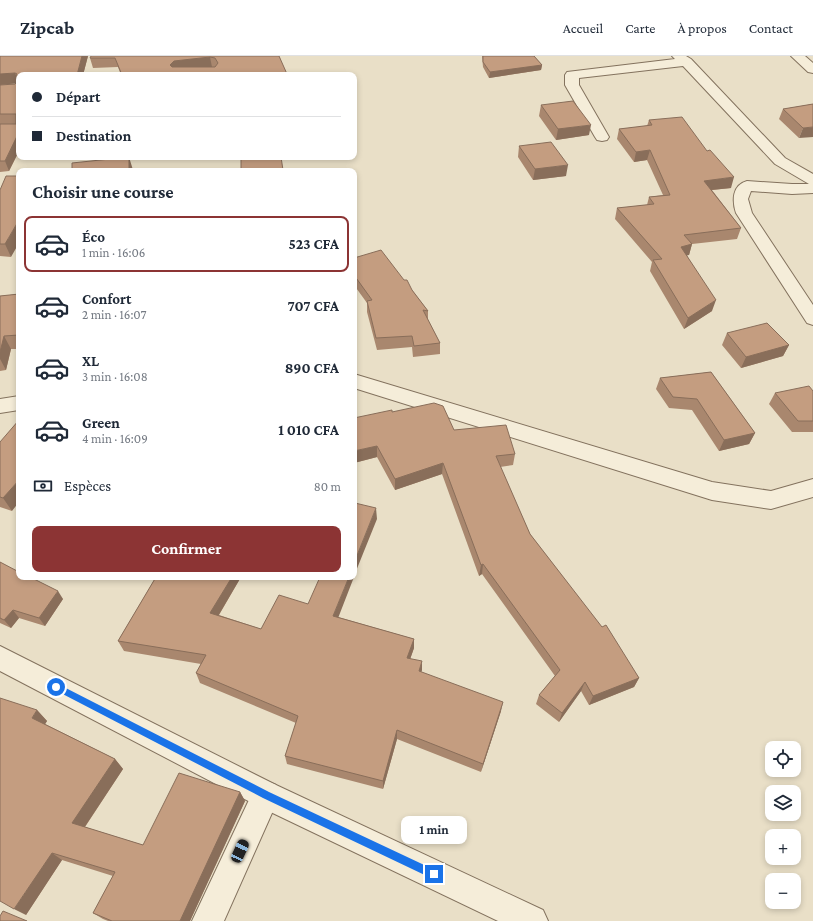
<!DOCTYPE html>
<html lang="fr">
<meta charset="utf-8">
<style>
:root{--surface:#fff;--page:#f6f6f7;--text:#1f2937;--muted:#747a83;--line:#e0e1e3;--accent:#8c3434}
body{margin:0;font-family:"Crimson Pro",serif;background:var(--page);color:var(--text);height:100vh;display:flex;flex-direction:column;font-size:15px;white-space:nowrap}
*{box-sizing:border-box;margin:0}
p{font-size:13px;color:var(--muted)}
.icon{flex:none;width:22px;height:22px;fill:none;stroke:currentColor;stroke-width:2;stroke-linecap:round;stroke-linejoin:round}
.map{position:relative;flex:1;overflow:hidden}
.drawer{position:absolute;left:16px;top:112px;width:341px;height:412px;display:flex;flex-direction:column;background:var(--surface);border-radius:8px;box-shadow:0 2px 6px #0003}
.drawer>*{flex:none}
.top-card{position:absolute;left:16px;top:16px;width:341px;height:88px;border-radius:8px;box-shadow:0 2px 6px #0003;display:grid;align-content:center;height:88px;padding:0 16px;background:var(--surface)}
.tools{position:absolute;left:765px;top:685px;display:grid;gap:8px}
.tools a{display:grid;place-items:center;width:36px;height:36px;border-radius:8px;background:var(--surface);box-shadow:0 2px 6px #0003;font-size:20px}
.end{position:absolute;width:18px;height:18px;margin:-9px;border:5px solid #1a73e8;background:#fff;box-shadow:0 0 0 2px #fff}
.from{border-radius:50%}
.bubble{position:absolute;height:28px;border-radius:8px;background:var(--surface);box-shadow:0 2px 6px #0003;font-size:13px;font-weight:700;line-height:28px;text-align:center}
.car{position:absolute;width:12px;height:24px;margin:-12px -6px;border-radius:5px;box-shadow:0 0 3px 1px #0007;background:linear-gradient(#222 24%,#8ab4d8 0 40%,#222 0 76%,#8ab4d8 0 86%,#222 0)}
.top-card b{display:flex;align-items:center;gap:14px;height:38px;font-size:15px}
.top-card b+b{border-top:1px solid var(--line)}
.top-card i{width:10px;height:10px;background:var(--text)}
ul{padding:0;list-style:none}
li{display:flex;align-items:center;gap:12px;height:56px;margin:0 8px 6px;padding:0 8px;border:2px solid transparent;border-radius:8px}
li div{flex:1}
li b{display:block;font-size:15px}
li em{font-style:normal;font-weight:700}
li.selected{border-color:var(--accent)}
li>.icon{width:36px;height:36px;stroke-width:1.5}
h2{padding:0 16px;font-size:18px;line-height:48px}
.pay{display:flex;align-items:center;gap:10px;height:44px;padding:0 16px;font-size:15px}
.pay p{margin-inline-start:auto}
.primary-button{display:flex;gap:8px;margin-top:auto;padding:8px 16px}
.primary-button a{flex:1;height:46px;border-radius:8px;background:var(--accent);color:#fff;font-size:16px;font-weight:700;line-height:46px;text-align:center}
header{display:flex;align-items:center;gap:24px;box-sizing:border-box;height:56px;padding:0 20px;background:var(--surface);border-bottom:1px solid var(--line)}
header strong{font-size:19px}
nav{display:flex;gap:22px;margin-inline-start:auto;font-size:14px}
.map>svg:first-child{display:block}
.lines{fill:none;stroke-linecap:round;stroke-linejoin:round}
.minor-casing{stroke:#83725e;stroke-width:2}
.tertiary-casing{stroke:#83725e;stroke-width:2}
.minor{fill:#f5edd9;fill-rule:evenodd}
.tertiary{fill:#f5edd9;fill-rule:evenodd}
.wall{fill:#a9876e}
.shaded-wall{fill:#896e5a}
.building{fill:#c49d80;stroke:#896e5a;fill-rule:evenodd}
.route{fill:#1a73e8}
</style>
<header>
<strong>Zipcab</strong>
<nav><a>Accueil</a><a>Carte</a><a>À propos</a><a>Contact</a></nav>
</header>
<div class="map">
<svg width="813" height="865" viewBox="0 0 813 865">
<rect width="100%" height="100%" fill="#e9dfc7"/>
<g class="lines">
<g class="minor-casing">
<path id="minor" d="M 672,0 L 686,0 L 691,3 L 785,102 L 813,118 L 813,137 L 792,138 L 751,135 L 748,143 L 752,157 L 813,249 L 813,269 L 807,267 L 736,157 C 732,145 732,129 747,125 L 792,128 L 809,128 L 775,108 L 683,10 L 579,22 L 579,29 L 609,81 L 607,84 L 602,85 L 597,84 L 595,81 L 565,29 L 565,19 L 567,16 L 675,3 Z
M 791,0 L 805,0 L 813,7 L 813,17 L 808,16 Z
M 354,318 L 712,426 L 771,435 L 813,423 L 813,441 L 771,453 L 712,444 L 354,332 Z
M 19,340 L 19,354 L 0,357 L 0,343 Z
M 266,725 L 276,729 L 280,739 L 224,865 L 192,865 L 256,729 Z"/>
</g>
<g class="tertiary-casing">
<path id="tertiary" d="M 0,590 L 276,729 L 543,854 L 548,865 L 498,865 L 256,749 L 0,615 Z"/>
</g>
<use href="#minor" class="minor"/>
<use href="#tertiary" class="tertiary"/>
</g>
<path class="wall" d="M 0,0 L 88,0 L 83,19 L 19,19 L 19,95 L 9,115 L 0,116 L 0,29 L 15,28 L 16,27 L 0,29 Z
M 279,0 L 287,19 L 121,19 L 118,11 L 93,12 L 90,2 Z
M 482,0 L 534,0 L 542,9 L 541,14 L 489,22 L 483,11 Z
M 813,48 L 799,82 L 779,63 L 783,53 Z
M 541,49 L 589,79 L 556,84 L 539,60 Z
M 649,64 L 731,132 L 712,134 L 741,172 L 737,183 L 692,188 L 689,199 L 687,199 L 712,255 L 684,273 L 650,215 L 652,206 L 615,163 L 617,152 L 647,149 L 649,141 L 663,139 L 647,104 L 634,106 L 617,83 L 619,73 L 647,70 Z
M 519,90 L 566,120 L 533,124 L 518,101 Z
M 0,134 L 11,201 L 0,200 Z
M 354,202 L 412,234 L 428,255 L 428,264 L 440,287 L 440,298 L 413,301 L 412,291 L 377,294 L 367,256 L 367,247 L 354,229 Z
M 19,238 L 19,293 L 11,293 L 6,314 L 0,315 L 0,240 Z
M 727,277 L 789,289 L 783,300 L 741,312 L 722,289 Z
M 711,316 L 755,377 L 749,388 L 719,395 L 692,354 L 669,352 L 656,333 L 660,322 Z
M 813,335 L 813,376 L 792,376 L 769,348 L 775,337 Z
M 392,356 L 454,374 L 515,398 L 513,409 L 500,411 L 530,478 L 639,622 L 634,631 L 589,649 L 581,635 L 559,666 L 536,648 L 539,639 L 555,620 L 482,518 L 479,520 L 442,418 L 395,434 L 377,401 L 354,407 Z
M 0,386 L 12,455 L 0,451 Z
M 0,506 L 63,543 L 45,570 L 19,562 L 11,572 L 0,567 Z
M 156,521 L 241,521 L 219,559 L 261,573 L 308,548 L 338,561 L 414,583 L 414,592 L 410,603 L 422,614 L 421,616 L 501,655 L 481,716 L 397,683 L 383,733 L 287,708 L 285,700 L 296,667 L 200,627 L 196,617 L 201,608 L 124,595 L 118,585 Z
M 37,654 L 47,665 L 45,668 L 115,703 L 123,713 L 85,771 L 143,789 L 240,736 L 245,745 L 190,865 L 108,865 L 103,863 L 93,857 L 113,820 L 62,804 L 26,859 Z"/>
<path class="shaded-wall" d="M 82,0 L 88,0 L 83,19 L 77,19 Z
M 210,1 L 212,11 L 176,15 L 170,9 L 174,5 Z
M 542,9 L 541,14 L 489,22 L 490,16 Z
M 15,17 L 19,27 L 0,29 L 0,18 Z
M 591,69 L 589,79 L 556,84 L 558,73 Z
M 813,71 L 813,81 L 799,82 L 803,72 Z
M 19,76 L 19,95 L 9,115 L 5,105 Z
M 650,94 L 647,104 L 634,106 L 636,96 Z
M 129,101 L 133,114 L 133,115 L 129,115 Z
M 568,109 L 566,120 L 533,124 L 535,113 Z
M 734,121 L 731,132 L 701,135 L 704,125 Z
M 19,164 L 19,187 L 11,201 L 5,188 Z
M 692,188 L 689,199 L 678,201 L 681,191 Z
M 716,244 L 712,255 L 684,273 L 688,262 Z
M 4,280 L 11,293 L 6,314 L 0,303 L 0,296 Z
M 789,289 L 783,300 L 741,312 L 746,301 Z
M 755,377 L 749,388 L 719,395 L 724,384 Z
M 377,390 L 377,401 L 354,407 L 354,395 Z
M 443,407 L 442,418 L 395,434 L 395,423 Z
M 19,424 L 19,446 L 12,455 L 3,442 Z
M 376,452 L 377,463 L 354,520 L 354,507 Z
M 483,508 L 482,518 L 479,520 L 481,509 Z
M 232,521 L 241,521 L 214,567 L 210,557 Z
M 349,521 L 354,521 L 335,570 L 333,560 Z
M 58,535 L 63,543 L 45,570 L 39,562 Z
M 13,554 L 19,562 L 11,572 L 4,564 Z
M 414,583 L 414,592 L 407,612 L 407,602 Z
M 422,605 L 422,614 L 418,624 L 419,615 Z
M 639,622 L 634,631 L 589,649 L 593,640 Z
M 585,626 L 581,635 L 559,666 L 562,657 Z
M 503,646 L 501,655 L 481,716 L 483,708 Z
M 37,654 L 47,665 L 42,673 L 32,662 Z
M 397,674 L 397,683 L 383,733 L 383,725 Z
M 115,703 L 123,713 L 82,775 L 72,767 Z
M 240,736 L 245,745 L 190,865 L 180,865 Z
M 52,797 L 62,804 L 26,859 L 14,853 Z"/>
<path class="building" d="M 0,0 L 82,0 L 77,19 L 19,19 L 19,76 L 5,105 L 0,105 L 0,68 L 16,68 L 16,58 L 0,58 L 0,29 L 15,28 L 17,26 L 17,18 L 15,17 L 0,18 Z
M 91,0 L 279,0 L 287,18 L 273,19 L 122,19 L 115,2 L 90,2 ZM 210,1 L 215,2 L 218,7 L 215,11 L 172,11 L 170,9 L 174,5 Z
M 483,0 L 534,0 L 542,9 L 490,16 L 483,6 Z
M 573,45 L 591,69 L 558,73 L 541,49 Z
M 813,48 L 813,71 L 803,72 L 783,53 Z
M 682,61 L 707,95 L 710,94 L 734,121 L 704,125 L 741,172 L 684,179 L 692,188 L 681,191 L 716,244 L 688,262 L 653,204 L 662,203 L 617,152 L 654,148 L 649,141 L 670,139 L 650,94 L 636,96 L 619,73 L 652,69 L 649,64 Z
M 551,86 L 568,109 L 535,113 L 519,90 Z
M 129,101 L 129,115 L 72,115 L 72,107 Z
M 241,101 L 281,101 L 283,114 L 274,115 L 241,115 Z
M 6,120 L 19,120 L 19,164 L 5,188 L 0,188 L 0,134 Z
M 381,194 L 404,224 L 407,224 L 412,234 L 428,255 L 423,254 L 440,287 L 414,290 L 412,280 L 376,282 L 367,245 L 372,244 L 354,219 L 354,202 Z
M 19,238 L 19,279 L 4,280 L 0,296 L 0,240 Z
M 767,267 L 789,289 L 746,301 L 727,277 Z
M 711,316 L 755,377 L 724,384 L 697,343 L 673,341 L 660,322 Z
M 809,330 L 813,335 L 813,365 L 798,365 L 775,337 Z
M 434,347 L 443,350 L 454,374 L 506,369 L 515,398 L 496,400 L 530,478 L 602,571 L 606,569 L 639,622 L 593,640 L 585,626 L 562,657 L 539,639 L 560,614 L 483,508 L 481,509 L 443,407 L 395,423 L 377,390 L 354,395 L 354,362 L 392,354 L 392,356 Z
M 19,364 L 19,424 L 3,442 L 0,441 L 0,386 Z
M 354,444 L 355,447 L 376,452 L 354,507 Z
M 0,506 L 19,516 L 19,521 L 30,521 L 58,535 L 39,562 L 13,554 L 4,564 L 0,562 Z
M 156,521 L 232,521 L 210,557 L 261,573 L 279,539 L 308,548 L 320,521 L 349,521 L 333,560 L 414,583 L 407,602 L 422,605 L 419,615 L 503,646 L 483,708 L 397,674 L 383,725 L 285,700 L 298,660 L 196,617 L 206,599 L 118,585 Z
M 0,642 L 37,654 L 32,662 L 115,703 L 72,767 L 143,789 L 179,717 L 240,736 L 180,865 L 112,865 L 93,857 L 115,816 L 52,797 L 14,853 L 0,845 Z
M 3,855 L 27,865 L 0,865 L 0,860 Z"/>
<path class="route" d="M 56,627 L 269,736 L 437,815 L 438,818 L 437,822 L 434,823 L 431,822 L 263,742 L 53,633 L 53,628 Z"/>
</svg>
<div class="tools">
<a><svg class="icon" aria-label="locate" viewBox="0 0 24 24"><circle cx="12" cy="12" r="6"/><path d="M12 2v4M12 18v4M2 12h4M18 12h4"/></svg></a>
<a><svg class="icon" aria-label="layers" viewBox="0 0 24 24"><path d="M12 4l9 5-9 5-9-5zM3 14l9 5 9-5"/></svg></a>
<a>+</a>
<a>−</a>
</div>
<i class="end from" style="left:56px;top:631px"></i>
<i class="end" style="left:434px;top:818px"></i>
<div class="bubble" style="left:401px;top:760px;width:66px">1 min</div>
<i class="car" style="left:240px;top:795px;rotate:25deg"></i>
<div class="top-card">
<b><i class="from"></i>Départ</b>
<b><i></i>Destination</b>
</div>
<section class="drawer">
<h2>Choisir une course</h2>
<ul>
<li class="selected"><svg class="icon" aria-label="car" viewBox="0 0 24 24"><path d="M5 17H2v-5l4-1 3-4h7l3 4 3 1v5h-3M9 17h6M6 11h13"/><circle cx="7" cy="17" r="2"/><circle cx="17" cy="17" r="2"/></svg><div><b>Éco</b><p>1 min · 16:06</p></div><em>523 CFA</em></li>
<li><svg class="icon" aria-label="car" viewBox="0 0 24 24"><path d="M5 17H2v-5l4-1 3-4h7l3 4 3 1v5h-3M9 17h6M6 11h13"/><circle cx="7" cy="17" r="2"/><circle cx="17" cy="17" r="2"/></svg><div><b>Confort</b><p>2 min · 16:07</p></div><em>707 CFA</em></li>
<li><svg class="icon" aria-label="car" viewBox="0 0 24 24"><path d="M5 17H2v-5l4-1 3-4h7l3 4 3 1v5h-3M9 17h6M6 11h13"/><circle cx="7" cy="17" r="2"/><circle cx="17" cy="17" r="2"/></svg><div><b>XL</b><p>3 min · 16:08</p></div><em>890 CFA</em></li>
<li><svg class="icon" aria-label="car" viewBox="0 0 24 24"><path d="M5 17H2v-5l4-1 3-4h7l3 4 3 1v5h-3M9 17h6M6 11h13"/><circle cx="7" cy="17" r="2"/><circle cx="17" cy="17" r="2"/></svg><div><b>Green</b><p>4 min · 16:09</p></div><em>1 010 CFA</em></li>
</ul>
<div class="pay"><svg class="icon" aria-label="cash" viewBox="0 0 24 24"><path d="M3 7h18v10H3z"/><circle cx="12" cy="12" r="2"/></svg>Espèces<p>80 m</p></div>
<div class="primary-button"><a>Confirmer</a></div>
</section>
</div>
